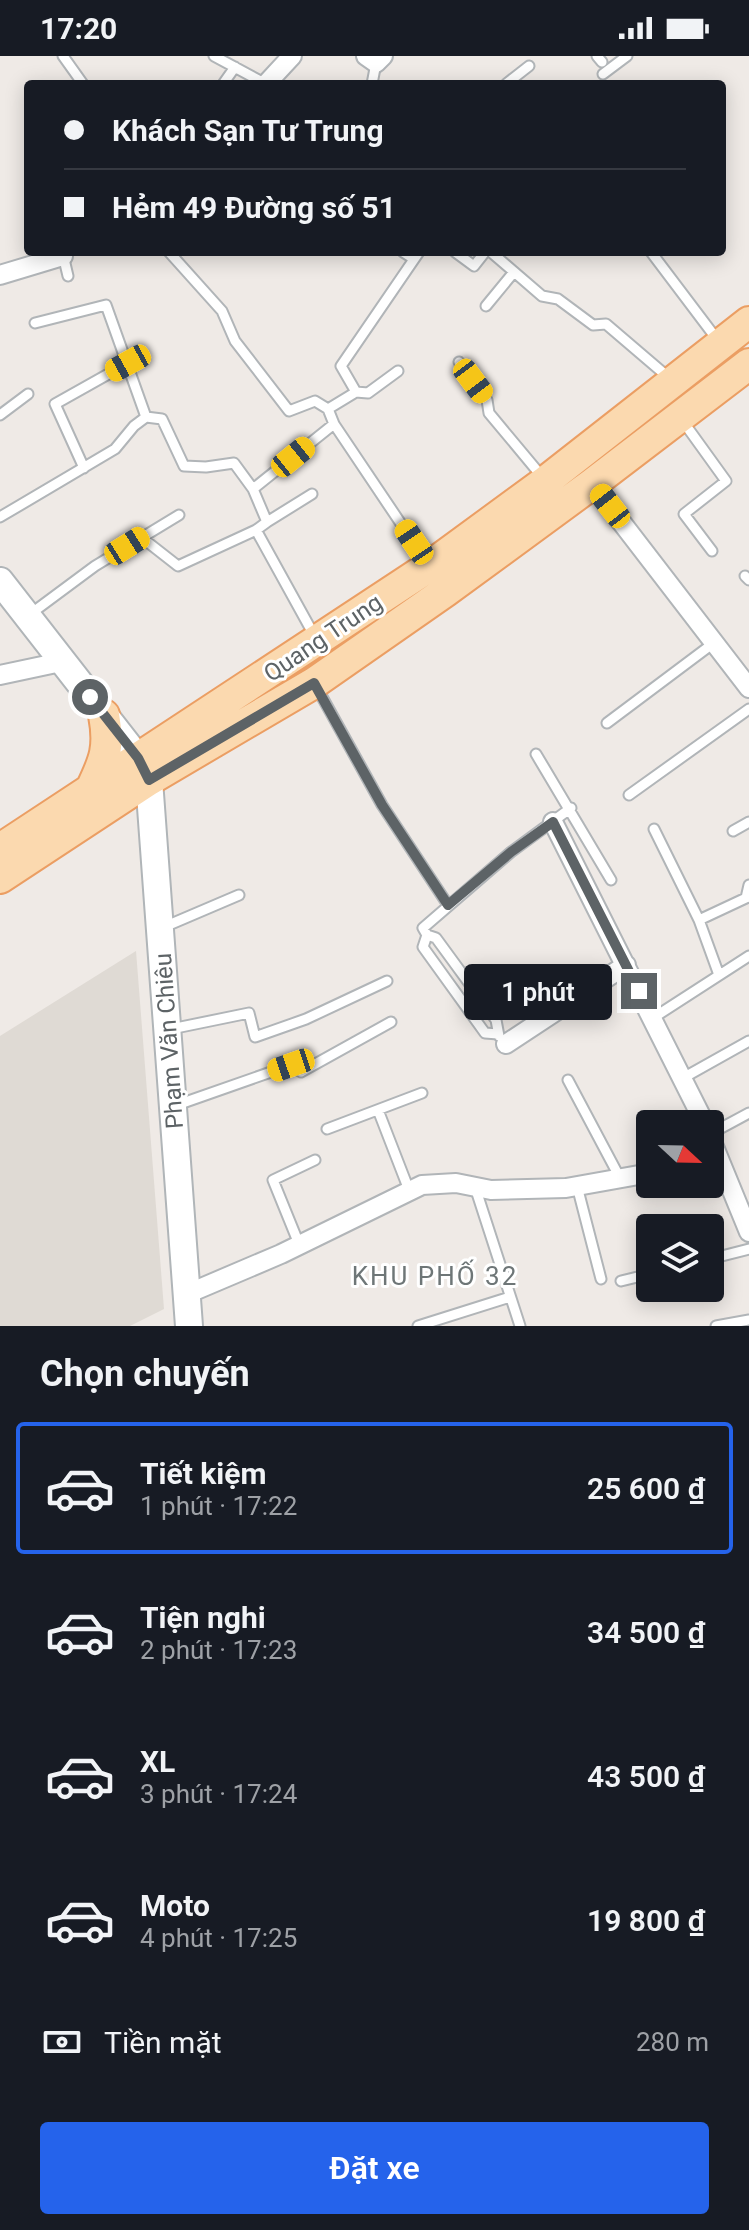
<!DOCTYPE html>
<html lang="vi">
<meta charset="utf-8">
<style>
:root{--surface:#171b24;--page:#242831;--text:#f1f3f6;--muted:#9ea1a6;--line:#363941;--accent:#2563eb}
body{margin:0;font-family:Roboto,sans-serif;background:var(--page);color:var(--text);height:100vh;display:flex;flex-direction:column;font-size:30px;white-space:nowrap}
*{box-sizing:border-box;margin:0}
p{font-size:26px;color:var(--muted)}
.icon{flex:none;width:44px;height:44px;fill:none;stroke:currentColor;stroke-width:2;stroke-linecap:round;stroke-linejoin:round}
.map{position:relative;height:1270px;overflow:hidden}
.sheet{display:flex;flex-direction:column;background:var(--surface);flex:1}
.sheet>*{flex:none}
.top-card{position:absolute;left:24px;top:24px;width:702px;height:176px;border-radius:8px;box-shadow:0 4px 20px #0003;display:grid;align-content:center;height:176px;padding:0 40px;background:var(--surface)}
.needle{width:52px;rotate:112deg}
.fabs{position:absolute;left:636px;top:1054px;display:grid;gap:16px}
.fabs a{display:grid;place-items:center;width:88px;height:88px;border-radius:8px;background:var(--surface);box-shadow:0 4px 20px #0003;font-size:40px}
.end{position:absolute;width:36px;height:36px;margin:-18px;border:10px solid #5d6366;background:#fff;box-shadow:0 0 0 4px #fff}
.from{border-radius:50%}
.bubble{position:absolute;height:56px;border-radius:8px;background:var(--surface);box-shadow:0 4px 20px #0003;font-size:26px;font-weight:600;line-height:56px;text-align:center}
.car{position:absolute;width:24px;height:48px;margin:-24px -12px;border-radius:10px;box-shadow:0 0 6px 2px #0007;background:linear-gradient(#f5c518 24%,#345 0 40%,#f5c518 0 76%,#345 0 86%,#f5c518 0)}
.top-card b{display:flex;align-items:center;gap:28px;height:76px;font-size:30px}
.top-card b+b{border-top:2px solid var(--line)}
.top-card i{width:20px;height:20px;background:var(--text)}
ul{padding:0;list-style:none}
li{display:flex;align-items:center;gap:24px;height:132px;margin:0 16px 12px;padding:0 24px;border:4px solid transparent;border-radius:8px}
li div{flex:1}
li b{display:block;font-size:30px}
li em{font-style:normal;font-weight:600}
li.selected{border-color:var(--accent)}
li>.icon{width:72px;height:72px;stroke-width:1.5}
h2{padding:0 40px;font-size:36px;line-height:96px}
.pay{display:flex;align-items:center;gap:20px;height:88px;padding:0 40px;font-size:30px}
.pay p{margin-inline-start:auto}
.action{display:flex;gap:16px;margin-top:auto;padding:16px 40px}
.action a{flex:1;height:92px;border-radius:8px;background:var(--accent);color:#fff;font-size:32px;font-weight:600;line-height:92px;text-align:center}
.status{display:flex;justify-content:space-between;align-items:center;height:56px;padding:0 40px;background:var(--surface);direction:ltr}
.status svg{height:22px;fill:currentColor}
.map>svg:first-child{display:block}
.education{fill:#dfdad4}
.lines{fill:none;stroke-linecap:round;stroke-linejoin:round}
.lane-casing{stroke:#b1b5b8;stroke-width:13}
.street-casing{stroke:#b1b5b8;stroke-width:22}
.secondary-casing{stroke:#b0b5b8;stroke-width:30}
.primary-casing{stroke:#eb9e63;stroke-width:34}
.lane{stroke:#fff;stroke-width:9}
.street{stroke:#fff;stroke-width:18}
.secondary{stroke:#fff;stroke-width:26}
.primary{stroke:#fbd9af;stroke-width:30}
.route{stroke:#5d6366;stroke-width:10}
.labels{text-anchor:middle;stroke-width:6;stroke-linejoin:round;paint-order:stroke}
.street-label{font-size:24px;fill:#5d6366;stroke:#fff}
.neighbourhood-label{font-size:26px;letter-spacing:2px;fill:#6e7677;stroke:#fff}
</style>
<div class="status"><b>17:20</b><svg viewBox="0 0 49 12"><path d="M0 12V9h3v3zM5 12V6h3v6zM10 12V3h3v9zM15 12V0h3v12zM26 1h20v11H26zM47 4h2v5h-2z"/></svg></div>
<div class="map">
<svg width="749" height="1270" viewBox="0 0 749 1270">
<rect width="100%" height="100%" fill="#efeae6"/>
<path class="education" d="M 136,895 L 164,1253 L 130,1270 L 0,1270 L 0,980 Z"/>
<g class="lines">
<g class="lane-casing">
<path id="lane" d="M 63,0 L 83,28
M 214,0 L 266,28
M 597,0 L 602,6
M 603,18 L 627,0
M 223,28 L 235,11
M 372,28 L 376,7
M 506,28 L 529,10
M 169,196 L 222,255 L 235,285 L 289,355 L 315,345 L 328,353 L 334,368 L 428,508
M 403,196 L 414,203
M 455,196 L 474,210 L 485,196
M 491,196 L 542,240 L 558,243 L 593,269 L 606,268 L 668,321
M 651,196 L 719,286
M 63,199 L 68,220
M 486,250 L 514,216
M 35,267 L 106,249 L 146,361
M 459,306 L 487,344 L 489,357 L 544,423
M 356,336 L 368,337 L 398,315
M 328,353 L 356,336 L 341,310 L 419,196
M 0,359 L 28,338
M 682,364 L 726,425 L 684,458 L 712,495
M 84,412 L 55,348 L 128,307
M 0,461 L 115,393 L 134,370 L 146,361 L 162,363 L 184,410 L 206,411 L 234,407 L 253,433
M 267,466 L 312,438
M 256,474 L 267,466 L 253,433 L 334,368
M 141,481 L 178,510 L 256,474 L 314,579
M 745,520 L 749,524
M 29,559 L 95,510 L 179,459
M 316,630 L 382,749 L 448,849
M 607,667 L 715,586
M 536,698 L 611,824
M 629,739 L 749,653
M 654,773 L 699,864 L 719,919
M 733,775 L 749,766
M 699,864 L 746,842 L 749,829
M 164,871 L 239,839
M 427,879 L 436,882 L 496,964 L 499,980
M 653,962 L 749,900
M 171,973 L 249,957 L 255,981 L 306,963 L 387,925
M 498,978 L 485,977 L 423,891 L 427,879 L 423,872 L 511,796 L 571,752
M 683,1022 L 749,985
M 568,1024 L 620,1122
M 177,1049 L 291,1009 L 301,1016 L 391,966
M 378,1054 L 409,1134
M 327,1073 L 422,1037
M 710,1078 L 749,1057
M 577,1130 L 601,1223
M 475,1131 L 520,1270
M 299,1188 L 273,1124 L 315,1104
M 710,1203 L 749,1193
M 621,1225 L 650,1218
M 418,1270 L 510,1241
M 716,1270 L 749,1264"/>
</g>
<g class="street-casing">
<path id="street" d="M 366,0 L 376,7 L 383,0
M 266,28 L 292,0
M 0,219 L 63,200
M 592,428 L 749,632
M 0,619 L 61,606
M 553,766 L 705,1068
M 506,988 L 626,909
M 710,1081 L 749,1176
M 187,1238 L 281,1198 L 422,1129 L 456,1127 L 491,1134 L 566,1132 L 650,1117"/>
</g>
<g class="secondary-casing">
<path id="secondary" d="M 0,525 L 138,702 L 149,724 L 189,1270"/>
</g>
<g class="primary-casing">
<path id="primary" d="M 91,733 C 105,704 110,691 104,659
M 0,793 L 430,510 L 546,425 L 749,266
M 0,822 L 149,724 L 314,627 L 446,535 L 592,428 L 749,308"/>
</g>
<use href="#lane" class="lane"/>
<use href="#street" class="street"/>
<use href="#secondary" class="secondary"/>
<use href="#primary" class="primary"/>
</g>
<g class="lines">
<path class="route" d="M 90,641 L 138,702 L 149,724 L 314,627 L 382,749 L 448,849 L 511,796 L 553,766 L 639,935"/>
</g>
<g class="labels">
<g class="street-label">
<text transform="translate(323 582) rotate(-34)" y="8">Quang Trung</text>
<text transform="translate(169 985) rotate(-94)" y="8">Phạm Văn Chiêu</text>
</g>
<g class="neighbourhood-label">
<text x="435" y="1229">KHU PHỐ 32</text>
</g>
</g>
</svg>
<div class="fabs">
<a><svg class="needle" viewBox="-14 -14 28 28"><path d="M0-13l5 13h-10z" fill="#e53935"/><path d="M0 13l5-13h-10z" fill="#9ea1a6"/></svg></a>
<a><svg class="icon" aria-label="layers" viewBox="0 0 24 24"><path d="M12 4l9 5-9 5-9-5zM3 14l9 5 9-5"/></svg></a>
</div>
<i class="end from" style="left:90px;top:641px"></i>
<i class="end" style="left:639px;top:935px"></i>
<div class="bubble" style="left:464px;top:908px;width:148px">1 phút</div>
<i class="car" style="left:128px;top:307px;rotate:241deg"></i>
<i class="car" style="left:473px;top:325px;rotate:143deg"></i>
<i class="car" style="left:293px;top:401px;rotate:51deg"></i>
<i class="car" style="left:610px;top:450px;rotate:322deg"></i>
<i class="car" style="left:414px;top:486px;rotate:326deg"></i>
<i class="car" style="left:127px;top:490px;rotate:58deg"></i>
<i class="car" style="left:291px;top:1009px;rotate:251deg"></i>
<div class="top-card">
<b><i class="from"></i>Khách Sạn Tư Trung</b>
<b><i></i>Hẻm 49 Đường số 51</b>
</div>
</div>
<section class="sheet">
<h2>Chọn chuyến</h2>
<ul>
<li class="selected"><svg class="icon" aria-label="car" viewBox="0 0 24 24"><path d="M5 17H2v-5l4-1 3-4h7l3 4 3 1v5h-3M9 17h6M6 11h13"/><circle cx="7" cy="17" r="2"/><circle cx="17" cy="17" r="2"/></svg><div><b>Tiết kiệm</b><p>1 phút · 17:22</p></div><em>25 600 ₫</em></li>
<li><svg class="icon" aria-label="car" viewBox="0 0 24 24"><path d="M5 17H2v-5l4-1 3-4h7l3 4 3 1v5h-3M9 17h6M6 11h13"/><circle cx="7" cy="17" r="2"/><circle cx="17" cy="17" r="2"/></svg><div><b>Tiện nghi</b><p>2 phút · 17:23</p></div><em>34 500 ₫</em></li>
<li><svg class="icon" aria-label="car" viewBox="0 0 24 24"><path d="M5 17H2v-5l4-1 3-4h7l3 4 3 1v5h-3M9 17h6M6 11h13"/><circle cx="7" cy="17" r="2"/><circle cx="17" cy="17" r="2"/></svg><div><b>XL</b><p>3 phút · 17:24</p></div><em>43 500 ₫</em></li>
<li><svg class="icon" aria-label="car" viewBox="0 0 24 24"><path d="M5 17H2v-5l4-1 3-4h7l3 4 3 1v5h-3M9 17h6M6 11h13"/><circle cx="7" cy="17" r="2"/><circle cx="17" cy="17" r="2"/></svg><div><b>Moto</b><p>4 phút · 17:25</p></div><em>19 800 ₫</em></li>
</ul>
<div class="pay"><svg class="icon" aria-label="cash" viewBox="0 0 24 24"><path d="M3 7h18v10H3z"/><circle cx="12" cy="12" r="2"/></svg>Tiền mặt<p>280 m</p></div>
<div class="action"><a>Đặt xe</a></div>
</section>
